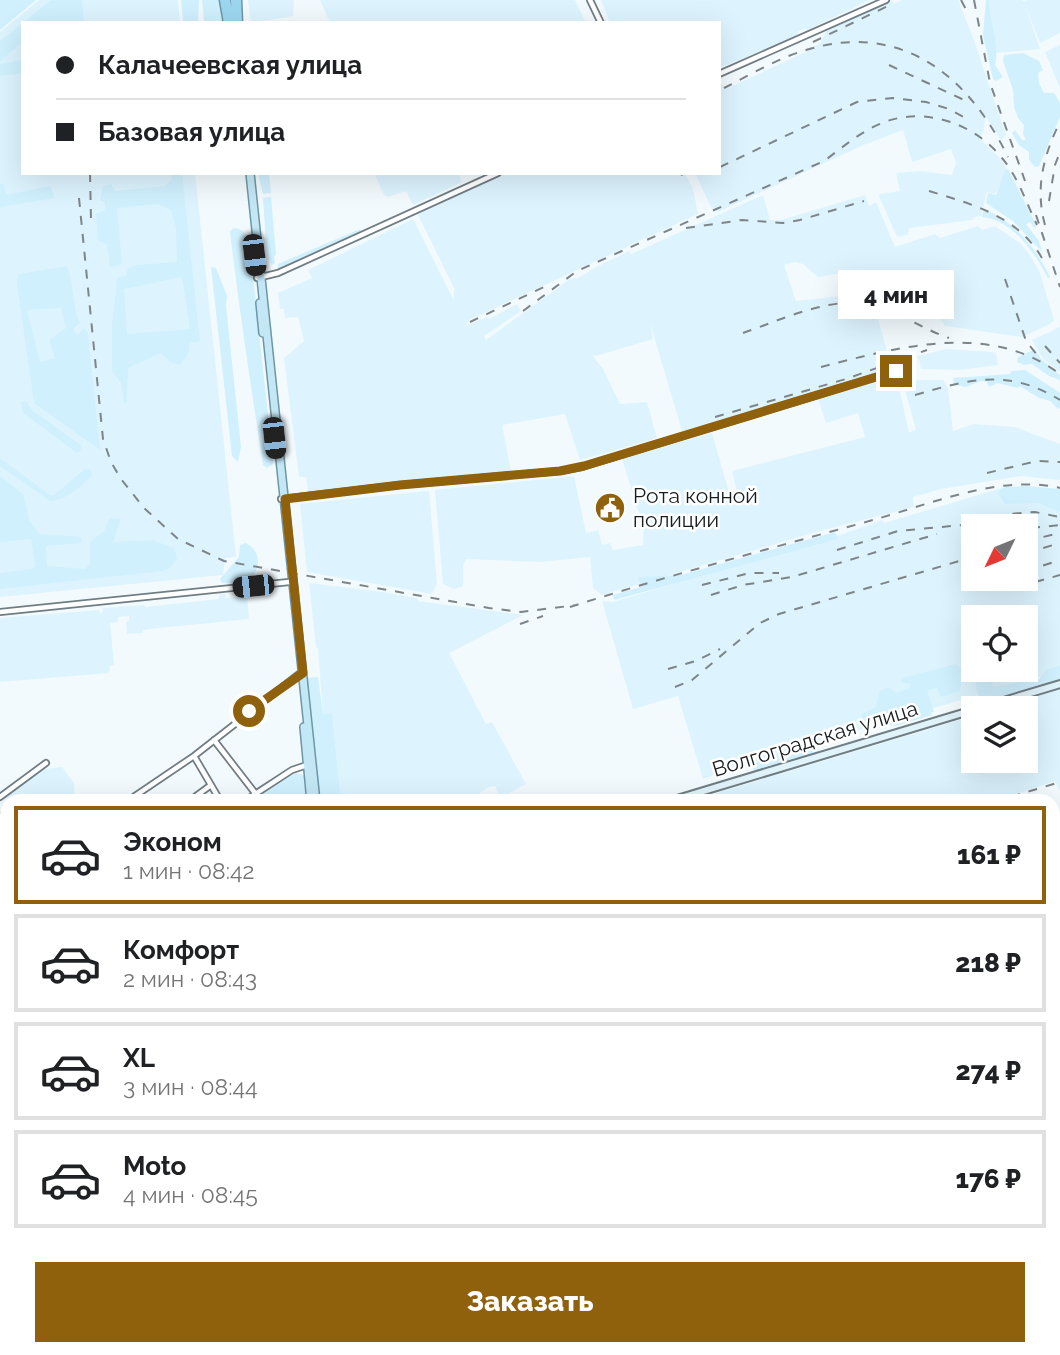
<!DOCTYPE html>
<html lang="ru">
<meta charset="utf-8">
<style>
:root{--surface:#fff;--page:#f6f6f6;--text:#202124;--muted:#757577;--line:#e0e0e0;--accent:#90610c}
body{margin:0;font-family:Raleway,sans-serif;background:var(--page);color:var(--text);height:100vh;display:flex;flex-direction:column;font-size:26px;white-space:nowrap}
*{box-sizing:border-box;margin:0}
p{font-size:23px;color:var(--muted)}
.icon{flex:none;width:38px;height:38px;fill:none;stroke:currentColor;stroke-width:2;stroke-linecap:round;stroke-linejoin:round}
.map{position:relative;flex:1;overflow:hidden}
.panel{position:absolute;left:0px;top:794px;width:1060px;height:562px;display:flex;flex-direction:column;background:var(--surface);border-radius:21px 21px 0 0;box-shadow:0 7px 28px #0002}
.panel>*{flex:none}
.guide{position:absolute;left:21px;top:21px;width:700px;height:154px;border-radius:0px;box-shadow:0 7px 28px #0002;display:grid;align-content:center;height:154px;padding:0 35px;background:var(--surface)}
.needle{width:46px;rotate:227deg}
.fabs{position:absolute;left:961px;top:514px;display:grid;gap:14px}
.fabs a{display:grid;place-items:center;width:77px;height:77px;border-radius:0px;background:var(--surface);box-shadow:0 7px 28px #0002;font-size:35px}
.end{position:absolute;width:32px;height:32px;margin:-16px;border:9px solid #90610c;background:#fff;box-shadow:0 0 0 4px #fff}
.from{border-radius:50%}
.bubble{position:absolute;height:49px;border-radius:0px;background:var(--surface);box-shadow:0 7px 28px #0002;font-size:23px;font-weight:800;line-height:49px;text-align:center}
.car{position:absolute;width:21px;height:42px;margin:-21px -10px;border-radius:9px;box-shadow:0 0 5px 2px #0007;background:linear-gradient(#222 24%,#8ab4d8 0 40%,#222 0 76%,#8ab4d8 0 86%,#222 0)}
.guide b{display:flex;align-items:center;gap:24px;height:66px;font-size:26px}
.guide b+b{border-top:2px solid var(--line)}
.guide i{width:18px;height:18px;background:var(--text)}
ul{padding:12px 0 0;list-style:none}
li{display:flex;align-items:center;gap:21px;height:98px;margin:0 14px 10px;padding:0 21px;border:4px solid var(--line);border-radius:0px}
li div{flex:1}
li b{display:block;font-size:26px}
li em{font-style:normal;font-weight:800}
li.current{border-color:var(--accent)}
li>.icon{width:63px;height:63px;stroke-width:1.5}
.button{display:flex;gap:14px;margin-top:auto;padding:14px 35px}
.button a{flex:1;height:80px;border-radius:0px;background:var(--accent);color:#fff;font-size:28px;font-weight:800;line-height:80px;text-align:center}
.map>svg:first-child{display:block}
.built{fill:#ddf4fe;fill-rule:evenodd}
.green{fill:#d0f0fe;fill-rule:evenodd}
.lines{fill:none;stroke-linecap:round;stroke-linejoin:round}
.runway{stroke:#b8c0c3;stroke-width:24}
.street-casing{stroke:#707d83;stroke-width:8}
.secondary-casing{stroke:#707d83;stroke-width:10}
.primary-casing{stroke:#6e96a6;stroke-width:10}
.highway-casing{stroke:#6e96a6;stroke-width:13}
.street{stroke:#fff;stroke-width:4.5}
.secondary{stroke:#e1f3fa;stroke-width:6}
.primary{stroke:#c4e7f5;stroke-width:7}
.highway{stroke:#9cd7ef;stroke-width:10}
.rail{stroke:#7e8588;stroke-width:2;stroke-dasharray:9 9;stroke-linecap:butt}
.route{stroke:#90610c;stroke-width:9}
.labels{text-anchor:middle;stroke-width:5;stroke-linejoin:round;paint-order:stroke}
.poi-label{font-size:21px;fill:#181d1f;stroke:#fff;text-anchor:start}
.street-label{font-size:21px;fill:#181d1f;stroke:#fff}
</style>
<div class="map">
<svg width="1060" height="1355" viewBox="0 0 1060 1355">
<rect width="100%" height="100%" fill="#f2fafe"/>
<path class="built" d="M 39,0 L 178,0 L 180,23 L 23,23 L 23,173 L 195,173 L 236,557 L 225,558 L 223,575 L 0,597 L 0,32 Z
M 248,0 L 294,0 L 293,16 L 251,23 Z
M 320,0 L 575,0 L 586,23 L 330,23 Z
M 601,0 L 870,0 L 807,30 L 806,28 L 798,31 L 797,36 L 719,68 L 719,23 L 610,23 Z
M 892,0 L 894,4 L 902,0 L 958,0 L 972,35 L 1006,135 L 1001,140 L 985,115 L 984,131 L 979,138 L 1001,159 L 1010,174 L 1010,178 L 1001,182 L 995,194 L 987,192 L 981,216 L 974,217 L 972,220 L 909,228 L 908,234 L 900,237 L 896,235 L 879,196 L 880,194 L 900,191 L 896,173 L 920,171 L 952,175 L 956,163 L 951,149 L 912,162 L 903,130 L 866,144 L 718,212 L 711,207 L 695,173 L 719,173 L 719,81 L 726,89 L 801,54 L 820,43 L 827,30 Z
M 987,0 L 1022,0 L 1023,2 L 1027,0 L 1060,0 L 1060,33 L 1040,43 L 1024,2 L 1040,49 L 996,53 L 987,16 Z
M 1060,45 L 1060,88 L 1045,52 Z
M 374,173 L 458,173 L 462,182 L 413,205 L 406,191 L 388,197 L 384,195 Z
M 504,173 L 685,173 L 693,189 L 698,214 L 469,320 L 465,326 L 487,317 L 489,319 L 517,304 L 521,311 L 484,336 L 486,340 L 570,279 L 578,278 L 592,269 L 629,251 L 631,254 L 763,195 L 770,220 L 781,220 L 865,195 L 869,206 L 876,202 L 895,247 L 935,234 L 940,238 L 978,226 L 982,230 L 995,226 L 1020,243 L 1032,258 L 1040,273 L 1054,320 L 1050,324 L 1022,337 L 945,326 L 931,305 L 931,298 L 896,306 L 871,294 L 892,369 L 682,431 L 650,323 L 653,339 L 596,356 L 592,355 L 603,369 L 620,404 L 647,402 L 657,438 L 580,460 L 565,414 L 502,425 L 511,471 L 308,493 L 306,477 L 299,477 L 284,358 L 304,341 L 298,317 L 285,318 L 284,309 L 280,309 L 278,293 L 312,278 L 308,270 L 413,219 L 454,301 L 454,288 L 417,213 ZM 795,262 L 803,264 L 818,277 L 848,272 L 859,294 L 796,301 L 784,265 Z
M 1060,327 L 1060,372 L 1043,359 L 1032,340 Z
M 946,349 L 992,352 L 996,353 L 998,365 L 959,370 L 921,369 L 918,356 Z
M 888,379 L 897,379 L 909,433 L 916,429 L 902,380 L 943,380 L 948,388 L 953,431 L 974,424 L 1015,427 L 1060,444 L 1060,480 L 1021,476 L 941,489 L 913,497 L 914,507 L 816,532 L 602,595 L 593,588 L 590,557 L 540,562 L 466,559 L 463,565 L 463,586 L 454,589 L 443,584 L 435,490 L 574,476 L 586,533 L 598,530 L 602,545 L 610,543 L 613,550 L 643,545 L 644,521 L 641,520 L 622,459 L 712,433 L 730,496 L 738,496 L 732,471 L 865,437 L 858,413 L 826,423 L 818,399 Z
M 1005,487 L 1060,498 L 1060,671 L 720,771 L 720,773 L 703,779 L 678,696 L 633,709 L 602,601 L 613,602 L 760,558 L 838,539 L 837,536 L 882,520 L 884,523 ZM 973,527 L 1026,527 L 1026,579 L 973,579 ZM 973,618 L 1026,618 L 1026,670 L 973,670 Z
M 429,491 L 437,584 L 432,594 L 307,572 L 300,504 Z
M 309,583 L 375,591 L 417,598 L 418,601 L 523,615 L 449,653 L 486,724 L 492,722 L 526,784 L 500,798 L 495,786 L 489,787 L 469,800 L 470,801 L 341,801 L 332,714 L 323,714 L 318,648 L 316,647 Z
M 235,593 L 237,593 L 238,596 L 247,595 L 249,619 L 150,629 L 143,630 L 143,633 L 127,634 L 126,622 L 129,621 L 129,616 L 118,617 L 118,622 L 110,623 L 114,665 L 110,666 L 109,673 L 0,682 L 0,618 L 99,610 L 100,613 L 102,613 L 103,608 L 144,605 L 145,607 L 219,599 L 219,594 L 225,594 L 226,598 L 235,597 Z
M 1060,689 L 1060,791 L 1055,781 L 995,801 L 690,801 L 973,716 L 973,761 L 1026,761 L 1026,709 L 996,709 Z
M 62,767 L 74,783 L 75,801 L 6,801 L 9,794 L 44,769 Z
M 238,1349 L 310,1349 L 313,1355 L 230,1355 Z"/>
<path class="green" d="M 0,0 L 36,0 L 0,30 Z
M 51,0 L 82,0 L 84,23 L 23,23 L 23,42 L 0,61 L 0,41 Z
M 181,0 L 199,0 L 198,23 L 183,23 Z
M 202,0 L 222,0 L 226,23 L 204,23 Z
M 986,0 L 989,0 C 989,21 1000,45 995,65 L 1003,77 L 996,81 L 993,79 L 983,35 Z
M 1023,53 L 1039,61 L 1043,70 L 1038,73 L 1039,83 L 1044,93 L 1054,93 L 1060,103 L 1060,117 L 1039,166 L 1035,167 L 1029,160 L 1029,152 L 1019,145 L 1012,133 L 1015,130 L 1022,140 L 1026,140 L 1023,134 L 1024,125 L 1018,118 L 1014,107 L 1013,90 L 1003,61 L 1004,55 Z
M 23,60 L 23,73 L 0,76 L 0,64 Z
M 1008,169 L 1035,223 L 1036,230 L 1030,222 L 1026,224 L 1039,241 L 1042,252 L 1013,221 L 986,203 L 988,193 L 996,195 L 1004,173 Z
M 171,173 L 182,173 L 200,341 L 190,343 L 189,352 L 180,365 L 170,362 L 161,353 L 128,368 L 127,401 L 124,403 L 121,383 L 112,371 L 112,325 L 117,277 L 126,276 L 128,268 L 137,265 L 177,262 L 176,228 L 171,210 L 158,204 L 117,208 L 122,264 L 110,267 L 107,244 L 98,241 L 96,214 L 105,210 L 105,202 L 100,200 L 103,186 L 111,184 L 115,191 L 165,186 L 172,179 ZM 182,277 L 190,329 L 127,334 L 124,289 Z
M 258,173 L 269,173 L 271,193 L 263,194 Z
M 0,183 L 4,185 L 6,195 L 50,186 L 55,198 L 0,207 Z
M 271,197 L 276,255 L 274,256 L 275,263 L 272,265 L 267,258 L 263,198 Z
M 984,209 C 1016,223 1035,247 1050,277 L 1048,278 C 1035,253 1013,220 982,217 Z
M 234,228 C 246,229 248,238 250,248 L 273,462 L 272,465 L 267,468 L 263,465 C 251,387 239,309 230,231 Z
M 360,229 L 361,232 L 278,269 L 278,264 Z
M 67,266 C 75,285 71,304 80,323 L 73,329 L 77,335 L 84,328 L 88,333 L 100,450 L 34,403 L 17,284 L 18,274 ZM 61,308 L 66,328 L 49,340 L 55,358 L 40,362 L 27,310 Z
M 211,267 L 216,268 L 227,296 L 226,306 L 241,447 L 238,462 L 232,456 Z
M 1035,349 L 1041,359 L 1060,375 L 1060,380 L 1049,376 L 1032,364 L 1024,365 L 1017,362 L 1018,357 Z
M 1025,370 L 1060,393 L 1060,408 L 1058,409 L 1050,401 L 1039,398 L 1020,386 L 1018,388 L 997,383 L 989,387 L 987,382 L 981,381 L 966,387 L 954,385 L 953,378 L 1010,374 L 1011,371 Z
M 26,401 L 32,410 L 81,445 L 81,450 L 77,453 L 23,413 L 21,402 Z
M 0,458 L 50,495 L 54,495 L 85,469 L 91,470 L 92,475 C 79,488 69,499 50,501 L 0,466 Z
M 0,476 L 23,494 L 30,522 L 40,534 L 81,537 L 82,543 L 46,546 L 47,566 L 85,569 L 90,564 L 90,542 L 104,531 L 110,518 L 121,519 L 113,542 L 152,540 L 174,548 L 177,559 L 171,567 L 163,571 L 0,589 L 0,573 L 32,569 L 35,566 L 31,539 L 0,542 Z
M 1027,486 L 1060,489 L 1060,512 L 1038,503 L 1005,504 L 997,492 L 1005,487 Z
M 835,532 L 838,539 L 614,600 L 613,595 L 641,587 L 638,577 L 681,575 Z
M 246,543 C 264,553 260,573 245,584 L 222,583 L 220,579 L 239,557 L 240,545 Z
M 956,664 L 966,673 L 973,669 L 997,670 L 991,676 L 993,687 L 1039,679 L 1047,669 L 1060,666 L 1060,681 L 980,704 L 975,679 L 962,680 L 960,691 L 940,697 L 937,688 L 927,690 L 934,712 L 931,713 L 932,715 L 896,726 L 864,720 L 861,714 L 876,707 L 880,691 L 889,687 L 896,693 L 910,688 L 910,683 L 901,683 L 902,678 Z
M 318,677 L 323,714 L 332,713 L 341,801 L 319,801 L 306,678 Z
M 817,743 L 819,752 L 754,771 L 751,762 Z
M 296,773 L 307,776 L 310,801 L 249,802 L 248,798 Z
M 1060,863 L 1060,892 L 1054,895 L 1054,867 Z
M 1060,935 L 1060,976 L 1054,980 L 1054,938 Z
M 1060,1096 L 1060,1172 L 1054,1172 L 1054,1098 Z
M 1060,1205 L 1060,1355 L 748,1355 L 745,1349 L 1054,1349 L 1054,1206 Z
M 7,1236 L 7,1349 L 88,1349 L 80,1355 L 0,1355 L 0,1241 Z
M 166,1349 L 219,1349 L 211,1355 L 160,1355 Z
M 679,1349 L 744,1349 L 746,1354 L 682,1355 Z"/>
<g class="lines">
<path class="runway" d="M 1054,1190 L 1060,1189"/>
<g class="street-casing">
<path id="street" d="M 590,0 L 601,23
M 719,74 L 886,0
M 257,278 L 278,273 L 498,173
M 281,499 L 400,485 L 560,471 L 582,467 L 896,371
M 0,612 L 289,582
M 214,740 L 255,793
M 194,756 L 221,802
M 0,797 L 46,763
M 126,802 L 194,756 L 299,674
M 188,802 L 211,785
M 243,802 L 292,770 L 307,765
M 0,816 L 7,826
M 0,888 L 7,893
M 0,935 L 7,930
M 0,977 L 7,971
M 0,979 L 7,988
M 0,1062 L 7,1057
M 436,1349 L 439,1355
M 376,1351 L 380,1349
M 495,1355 L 507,1349
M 616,1355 L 628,1349"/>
</g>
<g class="secondary-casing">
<path id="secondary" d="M 977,709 L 1060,684
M 667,802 L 973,710
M 372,1349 L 373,1355
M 219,1355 L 227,1349"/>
</g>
<g class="primary-casing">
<path id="primary" d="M 250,173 L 316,802
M 260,303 L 263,333
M 304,727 L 311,802
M 661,1349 L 663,1355
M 666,1349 L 669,1355"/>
</g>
<g class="highway-casing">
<path id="highway" d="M 225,0 L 229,23
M 236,0 L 237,23"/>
</g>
<use href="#street" class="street"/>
<use href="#secondary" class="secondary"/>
<use href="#primary" class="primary"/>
<use href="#highway" class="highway"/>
<path class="rail" d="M 961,0 L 968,13
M 974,0 L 990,83 L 1025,181
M 813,42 L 892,4
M 889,65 L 964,100
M 724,88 C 750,75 778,58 806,50 C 901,21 968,75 1008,157
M 720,167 L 857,102 L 893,98 L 926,102 L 949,109 L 969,120
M 90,173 L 91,220
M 681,175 L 685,173
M 929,191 C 975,205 1023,218 1045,264
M 79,198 L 103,439 L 111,462 L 121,479 L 144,508 L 178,539 L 224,561 L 489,608 L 521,612 L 577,605
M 1049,201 L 1055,165 L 1060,152
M 1036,215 L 1060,287
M 1045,225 C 1035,189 1043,156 1060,122
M 686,228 L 742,220 L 783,223 L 800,220 L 864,201
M 1005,279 L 1026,341 L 1041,360
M 523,311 L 577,271 L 824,161 C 843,147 860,132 882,123 C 924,106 974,123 1002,158 C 1018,177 1026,202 1037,225
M 470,322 L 546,286
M 743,333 C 784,319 838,292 880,307 C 904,315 925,330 949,338
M 1045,346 L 1060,363
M 821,367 C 899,347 989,321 1060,374
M 915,395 C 970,379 1008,368 1060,400
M 715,417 L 846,379 L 927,350
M 987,473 L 1037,461 L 1060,462
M 1031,528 L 1060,525
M 1026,541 L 1060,533
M 837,550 L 898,531 L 962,525 L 1008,514 L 1035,512 L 1060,517
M 1026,553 L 1060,543
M 1026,571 L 1060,560
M 702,585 L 750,573 L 779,573
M 1018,587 L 1060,575
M 711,595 L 743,585 L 792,577 L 937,534
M 570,607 C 670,575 772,548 873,520 C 931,504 1000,474 1060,488
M 520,624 L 543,616
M 668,669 L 696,661 L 720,649
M 675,687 L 692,680 L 760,623 L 779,614 L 973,557
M 994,802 L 1060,782
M 1054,901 L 1060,898
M 1054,913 L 1060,910"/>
</g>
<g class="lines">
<path class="route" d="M 249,711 L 303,673 L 285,499 L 400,485 L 560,471 L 584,466 L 896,371"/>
</g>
<defs>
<g id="civic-disc" transform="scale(1.575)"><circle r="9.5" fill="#90610c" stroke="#fff"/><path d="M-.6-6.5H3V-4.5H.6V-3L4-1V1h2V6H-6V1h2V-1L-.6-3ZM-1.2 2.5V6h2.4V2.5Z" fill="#fff"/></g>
</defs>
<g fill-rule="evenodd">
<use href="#civic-disc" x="610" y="508"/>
</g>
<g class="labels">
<g class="poi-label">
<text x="633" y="503">Рота конной<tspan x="633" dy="24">полиции</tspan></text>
</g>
<g class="street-label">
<text transform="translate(815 739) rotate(-17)" y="7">Волгоградская улица</text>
</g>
</g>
</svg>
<div class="fabs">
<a><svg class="needle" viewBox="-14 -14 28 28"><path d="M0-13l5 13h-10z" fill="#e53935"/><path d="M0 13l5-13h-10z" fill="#757577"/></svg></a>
<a><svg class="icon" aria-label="locate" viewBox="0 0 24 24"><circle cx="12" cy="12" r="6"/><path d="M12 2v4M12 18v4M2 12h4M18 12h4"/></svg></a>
<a><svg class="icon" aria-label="layers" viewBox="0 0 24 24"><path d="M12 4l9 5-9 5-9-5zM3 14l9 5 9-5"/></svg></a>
</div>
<i class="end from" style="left:249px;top:711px"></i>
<i class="end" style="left:896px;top:371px"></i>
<div class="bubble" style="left:838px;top:270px;width:116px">4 мин</div>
<i class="car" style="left:254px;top:255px;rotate:173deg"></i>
<i class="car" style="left:274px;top:438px;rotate:174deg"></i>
<i class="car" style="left:253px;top:586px;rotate:264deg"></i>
<div class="guide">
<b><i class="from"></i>Калачеевская улица</b>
<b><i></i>Базовая улица</b>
</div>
<section class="panel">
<ul>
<li class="current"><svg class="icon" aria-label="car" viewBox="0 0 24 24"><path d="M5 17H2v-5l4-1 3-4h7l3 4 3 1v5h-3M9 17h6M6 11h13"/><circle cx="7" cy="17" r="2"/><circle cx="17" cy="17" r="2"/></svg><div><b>Эконом</b><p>1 мин · 08:42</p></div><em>161 ₽</em></li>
<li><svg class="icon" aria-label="car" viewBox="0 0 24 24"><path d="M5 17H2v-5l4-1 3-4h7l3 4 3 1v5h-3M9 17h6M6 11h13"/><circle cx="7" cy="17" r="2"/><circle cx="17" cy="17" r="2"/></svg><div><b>Комфорт</b><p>2 мин · 08:43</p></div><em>218 ₽</em></li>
<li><svg class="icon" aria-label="car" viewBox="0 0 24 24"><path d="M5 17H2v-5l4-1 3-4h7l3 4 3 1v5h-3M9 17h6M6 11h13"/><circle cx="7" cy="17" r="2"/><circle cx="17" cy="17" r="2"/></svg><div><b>XL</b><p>3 мин · 08:44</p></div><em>274 ₽</em></li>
<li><svg class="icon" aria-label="car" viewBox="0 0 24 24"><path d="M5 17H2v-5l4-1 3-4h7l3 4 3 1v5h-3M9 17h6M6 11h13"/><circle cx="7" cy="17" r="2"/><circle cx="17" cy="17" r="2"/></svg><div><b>Moto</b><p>4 мин · 08:45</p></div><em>176 ₽</em></li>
</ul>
<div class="button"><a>Заказать</a></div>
</section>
</div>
